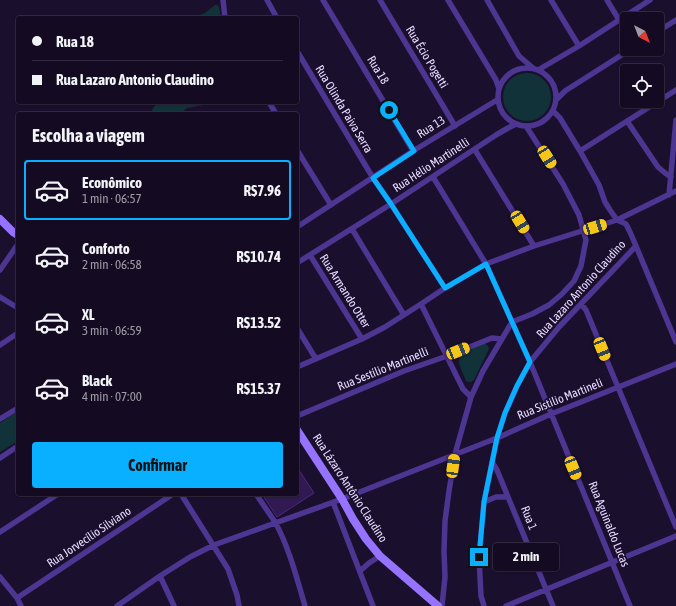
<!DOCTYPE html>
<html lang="pt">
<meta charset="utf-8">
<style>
:root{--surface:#140b22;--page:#21192f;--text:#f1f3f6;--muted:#9d9ba5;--line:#332b40;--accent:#08b0ff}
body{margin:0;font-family:"Asap Condensed",sans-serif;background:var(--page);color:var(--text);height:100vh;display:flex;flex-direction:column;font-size:15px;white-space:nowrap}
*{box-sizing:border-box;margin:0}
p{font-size:13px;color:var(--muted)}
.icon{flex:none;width:22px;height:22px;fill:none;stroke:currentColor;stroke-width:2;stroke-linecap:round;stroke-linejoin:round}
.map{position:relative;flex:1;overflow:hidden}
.details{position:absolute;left:16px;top:112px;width:283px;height:384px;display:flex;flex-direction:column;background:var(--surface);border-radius:4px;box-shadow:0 1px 3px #0004,0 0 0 1px var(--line)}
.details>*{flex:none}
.hud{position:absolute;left:16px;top:16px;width:283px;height:88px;border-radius:4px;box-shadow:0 1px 3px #0004,0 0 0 1px var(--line);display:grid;align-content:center;height:88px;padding:0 16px;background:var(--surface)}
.needle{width:26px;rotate:138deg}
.tools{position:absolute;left:620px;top:12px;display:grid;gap:8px}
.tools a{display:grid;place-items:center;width:44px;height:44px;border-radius:4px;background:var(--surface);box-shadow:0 1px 3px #0004,0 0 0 1px var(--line);font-size:20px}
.end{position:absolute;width:18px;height:18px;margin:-9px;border:5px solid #08b0ff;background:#111;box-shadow:0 0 0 2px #111}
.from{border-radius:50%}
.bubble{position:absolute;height:28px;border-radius:4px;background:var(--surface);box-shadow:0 1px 3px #0004,0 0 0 1px var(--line);font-size:13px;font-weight:700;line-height:28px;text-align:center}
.car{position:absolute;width:12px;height:24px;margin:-12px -6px;border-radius:5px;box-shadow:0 0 3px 1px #0007;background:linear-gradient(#f5c518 24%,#345 0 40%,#f5c518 0 76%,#345 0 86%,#f5c518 0)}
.hud b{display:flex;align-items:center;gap:14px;height:38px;font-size:15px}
.hud b+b{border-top:1px solid var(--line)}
.hud i{width:10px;height:10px;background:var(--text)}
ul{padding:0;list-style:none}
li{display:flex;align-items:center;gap:12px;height:60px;margin:0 8px 6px;padding:0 8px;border:2px solid transparent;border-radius:4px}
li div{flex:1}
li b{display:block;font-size:15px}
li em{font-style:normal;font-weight:700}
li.current{border-color:var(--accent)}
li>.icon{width:36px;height:36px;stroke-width:1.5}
h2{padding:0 16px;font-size:18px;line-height:48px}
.action{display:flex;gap:8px;margin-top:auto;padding:8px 16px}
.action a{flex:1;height:46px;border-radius:4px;background:var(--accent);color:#111;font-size:16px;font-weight:700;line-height:46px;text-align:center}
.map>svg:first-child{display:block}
.green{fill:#113239}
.building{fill:#311951;stroke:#4d2880}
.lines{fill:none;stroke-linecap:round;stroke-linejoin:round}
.street{stroke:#4d3592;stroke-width:5.5}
.secondary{stroke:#9573ff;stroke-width:8}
.route{stroke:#08b0ff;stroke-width:5}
.labels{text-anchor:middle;stroke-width:3.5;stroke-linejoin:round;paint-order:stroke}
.street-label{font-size:12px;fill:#e8dcff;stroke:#1b0f2e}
</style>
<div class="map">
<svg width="676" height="606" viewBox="0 0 676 606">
<rect width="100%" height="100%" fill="#1b0f2e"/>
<path class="green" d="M 215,5 L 217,5 L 219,7 L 221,18 L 193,18 L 205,13 Z
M503 97a24 24 0 1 1 48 0a24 24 0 1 1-48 0Z
M 159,102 L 209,102 L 204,105 L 187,108 L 179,114 L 151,114 L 153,108 Z
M 484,343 L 488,346 L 489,349 L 474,380 C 472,382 469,383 466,381 C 464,375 459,367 459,360 C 459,351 477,346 484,343 Z
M 18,411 L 18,441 L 0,452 L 0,423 Z"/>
<path class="building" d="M 297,467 L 314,493 L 277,517 L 262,494 L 297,494 Z"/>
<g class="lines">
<path class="street" d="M 223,0 L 225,18
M 267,0 L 277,18
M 323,0 L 413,151
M 380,0 L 455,126
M 448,0 L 496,80 L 499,89
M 487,0 L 519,56 L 533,68
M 551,0 L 579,46
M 607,0 L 619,20
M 657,32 L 676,20
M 297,51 L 373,178 L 391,204 L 445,288
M498 97a29 29 0 1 1 58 0a29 29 0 1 1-58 0Z
M 538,70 L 579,46 L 650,0
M 556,100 L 565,91 L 631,49
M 269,102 L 276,114
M 627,121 L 658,167 L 665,173 L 671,177
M 297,150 L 331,205
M 475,150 L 534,246
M 580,151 L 676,90
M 433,177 L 486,264 L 512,322 L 530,362 L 630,606
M 669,195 L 676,120
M 297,227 L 413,151 L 497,100
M 352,229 L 404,315
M 636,246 L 676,342
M 310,255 L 362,339
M 297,263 L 391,204 L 496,135 L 508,128 L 516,124
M 0,270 L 18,244
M 0,297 L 18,308
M 421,304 L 463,389 L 471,397
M 581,304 L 586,310 L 676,527
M 297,328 L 316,359
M 0,345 L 18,333
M 297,367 L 362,339 L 385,327 L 421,304 L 445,288 L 486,264 L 534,246 L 617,220 L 676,191
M 297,416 L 404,371 L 447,356 L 492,338 L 501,339
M 0,419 L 18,408
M 0,458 L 18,446
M 492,462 L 497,470 L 508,497 L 553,606
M 181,494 L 228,569 L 237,595 L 239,606
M 256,494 C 262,503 269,513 275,522 C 289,547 297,579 305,606
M 333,502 L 373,606
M 484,502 L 496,497 L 508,497
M 0,532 L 58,494
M 360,571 L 369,563 L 380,556
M 160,576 L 174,606
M 0,577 L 17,598 L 21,606
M 17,598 L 173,494
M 117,606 L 160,576 L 190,557 L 214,545 L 342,499 L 497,438 L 551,414 L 676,364
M 442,606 L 445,577 L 444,551 L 445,521 L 449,491 L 455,454 L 471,397 L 483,371 L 512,322 L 532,314 L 549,305 L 562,294 L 574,281 L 581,266 L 586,240 L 579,215 L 563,184 L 526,126
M 484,606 L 481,596 L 479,557 L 484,502 L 497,438 L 505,413 L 517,386 L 530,362 L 559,327 L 636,246 L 630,232 L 626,224 L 617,220 L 610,210 L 605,202 L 599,185 L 580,151 L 560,118 L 553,111
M 506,606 L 676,536"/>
<path class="secondary" d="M 0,219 L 13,232 L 18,235
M 297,430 L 342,499 L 353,519 L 366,539 L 380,556 L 438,606"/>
</g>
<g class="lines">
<path class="route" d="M 389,110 L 414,151 L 373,178 L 391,204 L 445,288 L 486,264 L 530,362 L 517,386 L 505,413 L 497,438 L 484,502 L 479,557"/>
</g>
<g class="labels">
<g class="street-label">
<text transform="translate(427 57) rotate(59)" y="4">Rua Écio Pogetti</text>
<text transform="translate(378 70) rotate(59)" y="4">Rua 18</text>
<text transform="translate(344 109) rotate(59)" y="4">Rua Olinda Paiva Serra</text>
<text transform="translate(431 127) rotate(-32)" y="4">Rua 13</text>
<text transform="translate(431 165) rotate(-33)" y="4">Rua Hélio Martinelli</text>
<text transform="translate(581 289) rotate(-48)" y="4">Rua Lazaro Antonio Claudino</text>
<text transform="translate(345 291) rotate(58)" y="4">Rua Armando Otter</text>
<text transform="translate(383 369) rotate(-22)" y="4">Rua Sestílio Martinelli</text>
<text transform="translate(560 399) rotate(-22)" y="4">Rua Sistilio Martineli</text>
<text transform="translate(350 488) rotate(57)" y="4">Rua Lázaro Antônio Claudino</text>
<text transform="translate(529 518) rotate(68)" y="4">Rua 1</text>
<text transform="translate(609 524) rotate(68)" y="4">Rua Aguinaldo Lucas</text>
<text transform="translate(89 537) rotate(-34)" y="4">Rua Jorvecílio Silviano</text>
</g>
</g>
</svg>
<div class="tools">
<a><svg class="needle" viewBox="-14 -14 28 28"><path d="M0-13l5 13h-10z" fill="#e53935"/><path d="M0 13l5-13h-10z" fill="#9d9ba5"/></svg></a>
<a><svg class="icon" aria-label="locate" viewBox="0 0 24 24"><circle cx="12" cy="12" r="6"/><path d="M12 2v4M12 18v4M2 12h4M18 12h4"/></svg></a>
</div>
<i class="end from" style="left:389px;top:110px"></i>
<i class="end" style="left:479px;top:557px"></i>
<div class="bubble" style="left:493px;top:543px;width:66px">2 min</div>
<i class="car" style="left:547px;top:157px;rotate:148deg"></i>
<i class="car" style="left:520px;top:222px;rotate:149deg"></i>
<i class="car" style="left:595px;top:227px;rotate:73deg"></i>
<i class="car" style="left:602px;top:349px;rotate:158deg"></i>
<i class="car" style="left:458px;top:351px;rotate:68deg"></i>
<i class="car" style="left:453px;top:466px;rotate:8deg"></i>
<i class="car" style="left:573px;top:468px;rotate:158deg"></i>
<div class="hud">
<b><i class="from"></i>Rua 18</b>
<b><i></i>Rua Lazaro Antonio Claudino</b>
</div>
<section class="details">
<h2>Escolha a viagem</h2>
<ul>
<li class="current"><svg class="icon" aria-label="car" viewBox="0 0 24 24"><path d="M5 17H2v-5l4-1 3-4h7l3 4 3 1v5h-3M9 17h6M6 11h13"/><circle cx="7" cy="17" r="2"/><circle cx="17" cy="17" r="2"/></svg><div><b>Econômico</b><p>1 min · 06:57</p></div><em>R$7.96</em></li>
<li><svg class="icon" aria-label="car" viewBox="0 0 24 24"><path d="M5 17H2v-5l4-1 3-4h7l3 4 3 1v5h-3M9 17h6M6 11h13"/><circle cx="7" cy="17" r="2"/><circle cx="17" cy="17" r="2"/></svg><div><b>Conforto</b><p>2 min · 06:58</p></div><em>R$10.74</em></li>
<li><svg class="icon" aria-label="car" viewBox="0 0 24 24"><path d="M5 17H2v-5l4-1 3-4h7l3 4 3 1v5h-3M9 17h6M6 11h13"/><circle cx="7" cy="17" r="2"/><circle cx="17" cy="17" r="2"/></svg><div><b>XL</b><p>3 min · 06:59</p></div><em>R$13.52</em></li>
<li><svg class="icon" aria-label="car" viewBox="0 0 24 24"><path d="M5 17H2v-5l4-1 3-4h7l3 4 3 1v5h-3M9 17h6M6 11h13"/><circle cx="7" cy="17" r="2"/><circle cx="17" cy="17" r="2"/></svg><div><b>Black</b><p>4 min · 07:00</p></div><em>R$15.37</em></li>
</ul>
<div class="action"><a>Confirmar</a></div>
</section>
</div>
